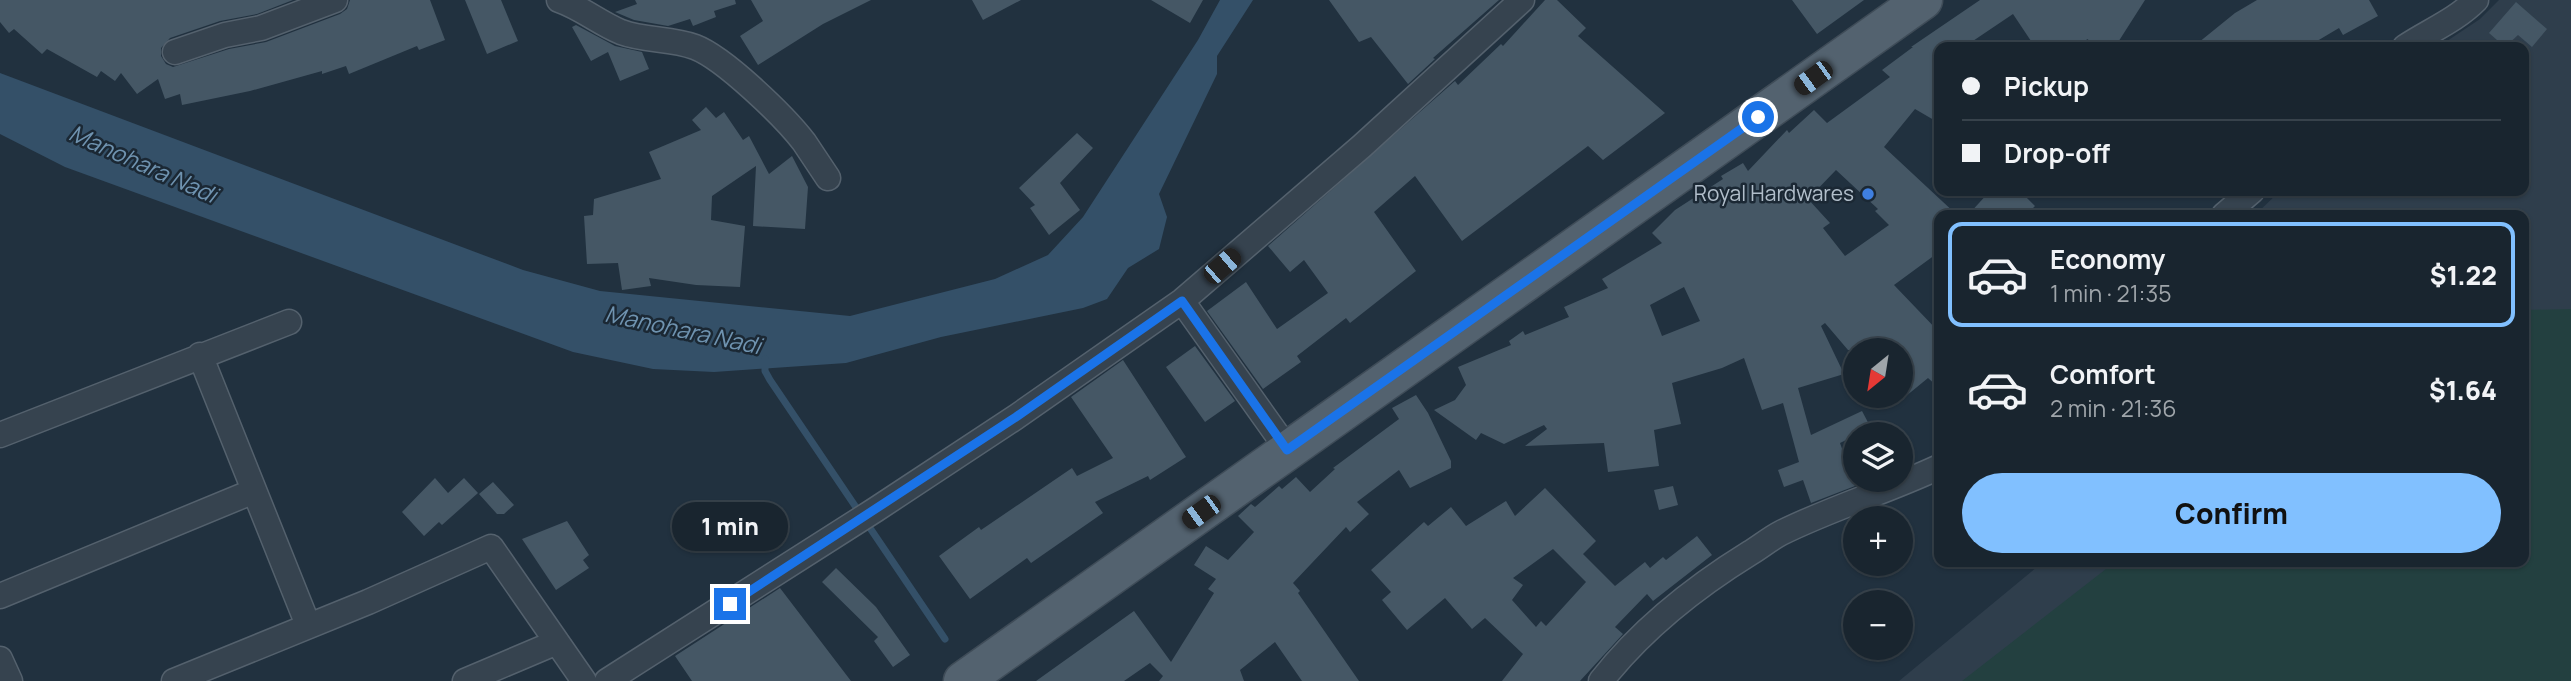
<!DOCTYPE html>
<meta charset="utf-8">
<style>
:root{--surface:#19252f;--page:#222d37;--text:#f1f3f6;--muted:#9fa5aa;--line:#37424b;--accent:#81c0ff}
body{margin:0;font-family:Manrope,sans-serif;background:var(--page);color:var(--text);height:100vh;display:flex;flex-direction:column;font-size:26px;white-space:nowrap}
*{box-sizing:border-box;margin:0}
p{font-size:23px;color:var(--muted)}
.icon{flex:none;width:38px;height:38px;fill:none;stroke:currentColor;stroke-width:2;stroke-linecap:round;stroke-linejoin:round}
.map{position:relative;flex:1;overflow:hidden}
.side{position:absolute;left:1934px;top:210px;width:595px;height:357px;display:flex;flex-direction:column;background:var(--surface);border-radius:14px;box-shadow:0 2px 5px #0004,0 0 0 2px var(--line)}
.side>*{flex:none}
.top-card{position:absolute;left:1934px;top:42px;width:595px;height:154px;border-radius:14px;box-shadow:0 2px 5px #0004,0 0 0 2px var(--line);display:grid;align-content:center;height:154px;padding:0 28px;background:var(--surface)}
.needle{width:46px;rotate:210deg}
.controls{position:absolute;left:1843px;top:338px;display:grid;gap:14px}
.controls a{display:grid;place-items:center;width:70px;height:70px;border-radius:50%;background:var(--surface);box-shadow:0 2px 5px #0004,0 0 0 2px var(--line);font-size:35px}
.end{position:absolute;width:32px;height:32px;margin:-16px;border:9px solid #1a73e8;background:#fff;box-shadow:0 0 0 4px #fff}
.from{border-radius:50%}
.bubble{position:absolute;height:49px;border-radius:24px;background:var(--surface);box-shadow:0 2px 5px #0004,0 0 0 2px var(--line);font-size:23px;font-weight:800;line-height:49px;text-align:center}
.car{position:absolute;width:21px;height:42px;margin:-21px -10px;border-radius:9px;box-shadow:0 0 5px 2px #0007;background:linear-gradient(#222 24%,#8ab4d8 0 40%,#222 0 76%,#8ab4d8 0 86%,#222 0)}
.top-card b{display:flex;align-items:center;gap:24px;height:66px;font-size:26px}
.top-card b+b{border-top:2px solid var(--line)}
.top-card i{width:18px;height:18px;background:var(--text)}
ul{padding:12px 0 0;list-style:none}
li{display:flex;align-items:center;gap:21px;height:105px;margin:0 14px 10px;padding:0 14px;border:4px solid transparent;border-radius:14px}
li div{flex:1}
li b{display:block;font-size:26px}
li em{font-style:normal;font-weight:800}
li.current{border-color:var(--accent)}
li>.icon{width:63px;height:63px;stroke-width:1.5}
.primary-button{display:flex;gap:14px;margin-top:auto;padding:14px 28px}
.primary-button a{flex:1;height:80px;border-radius:42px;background:var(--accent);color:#111;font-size:28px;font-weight:800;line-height:80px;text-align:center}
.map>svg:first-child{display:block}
.airport{fill:#2f3e4c}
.green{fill:#234040}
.water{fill:#345068}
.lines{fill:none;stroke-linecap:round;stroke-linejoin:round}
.stream{stroke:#345068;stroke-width:7}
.building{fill:#455765;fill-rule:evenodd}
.street-casing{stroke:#54616d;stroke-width:27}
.primary-casing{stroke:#3f4c58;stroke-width:41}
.street{stroke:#36434f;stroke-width:24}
.primary{stroke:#53626f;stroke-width:38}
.route{stroke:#1a73e8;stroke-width:9}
.shop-dot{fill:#3f7fe0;stroke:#1b2834;stroke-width:2.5}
.labels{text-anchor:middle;stroke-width:5;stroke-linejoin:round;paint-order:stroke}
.poi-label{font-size:21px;fill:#b1beca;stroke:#1b2834;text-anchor:end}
.water-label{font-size:23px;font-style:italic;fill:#6f93b0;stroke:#1b2834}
</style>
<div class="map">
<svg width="2571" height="681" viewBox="0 0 2571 681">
<rect width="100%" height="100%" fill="#21313f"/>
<path class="airport" d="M 2499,0 L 2571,0 L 2571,681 L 1899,681 L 2043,562 L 2524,562 L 2524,215 L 2255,215 L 2280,191 L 2524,191 L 2524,47 L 2438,47 L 2480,19 Z"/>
<path class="green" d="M 2571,309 L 2571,681 L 1962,681 L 2115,562 L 2524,562 L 2524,310 Z"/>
<path class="water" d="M 1220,0 L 1253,0 L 1217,56 L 1217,74 L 1159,194 L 1167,217 L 1159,249 L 1128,268 L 1107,299 L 1083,308 L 941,337 L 846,363 L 714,372 L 653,369 L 573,352 L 65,167 L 0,134 L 0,73 L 523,270 L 600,291 L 850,316 L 995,279 L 1048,255 L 1083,217 L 1198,40 Z"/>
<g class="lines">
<path class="stream" d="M 765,359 L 765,371 L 770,380 L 945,639"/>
</g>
<path class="building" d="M 0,0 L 293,0 L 257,14 L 220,21 L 170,38 L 161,48 L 161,56 L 166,64 L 173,67 L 229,49 L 266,42 L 340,14 L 347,9 L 350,0 L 430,0 L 445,40 L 419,50 L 417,46 L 349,74 L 346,66 L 322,74 L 322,71 L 250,91 L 182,105 L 180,94 L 165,99 L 158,79 L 137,94 L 121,73 L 115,81 L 101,71 L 97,77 L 47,49 L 42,54 L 14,29 L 9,33 L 0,22 Z
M 465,0 L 501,0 L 518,41 L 487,54 Z
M 635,0 L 735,0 L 736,4 L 714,11 L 716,17 L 693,26 L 690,19 L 668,26 L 634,20 L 615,12 L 637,4 Z
M 751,0 L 871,0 L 823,24 L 758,65 L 740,36 L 763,21 Z
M 972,0 L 1021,0 L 983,20 Z
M 1151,0 L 1203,0 L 1190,23 Z
M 1329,0 L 1499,0 L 1433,58 L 1435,59 L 1408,84 L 1371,37 L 1359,42 Z
M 1545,0 L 1557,0 L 1586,28 L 1578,36 L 1665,113 L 1603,160 L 1588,146 L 1462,241 L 1415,176 L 1374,212 L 1416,271 L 1350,323 L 1346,318 L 1297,356 L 1301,362 L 1263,389 L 1207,311 L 1246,282 L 1277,329 L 1328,293 L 1304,260 L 1290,272 L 1268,246 L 1455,81 L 1458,85 L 1501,44 L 1503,46 Z
M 1792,0 L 1864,0 L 1817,34 Z
M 1980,0 L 2145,0 L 2115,47 L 2100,47 L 2087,39 L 2083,47 L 2035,47 L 2013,14 L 1964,47 L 1939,47 L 1939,123 L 1915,109 L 1884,147 L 1957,215 L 1939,215 L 1939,252 L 1894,285 L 1939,332 L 1939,388 L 1928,378 L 1900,401 L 1900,350 L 1848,350 L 1825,323 L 1821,326 L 1844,374 L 1798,388 L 1811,435 L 1862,411 L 1871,428 L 1840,443 L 1855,486 L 1811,503 L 1803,480 L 1784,487 L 1778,470 L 1799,462 L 1783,403 L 1762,410 L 1744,358 L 1722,368 L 1672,383 L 1681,424 L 1654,430 L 1659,466 L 1608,472 L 1604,443 L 1525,446 L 1547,429 L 1544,425 L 1504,444 L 1481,433 L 1476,440 L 1434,410 L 1455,400 L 1466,385 L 1458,367 L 1511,345 L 1509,341 L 1523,331 L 1525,335 L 1569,317 L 1564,307 L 1608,288 L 1602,279 L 1662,243 L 1652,233 L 1675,210 L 1723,179 L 1721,176 L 1743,163 L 1748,171 L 1787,130 L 1789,133 L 1814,110 L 1827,123 L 1890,77 L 1882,70 L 1913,47 L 1911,47 ZM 1836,170 L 1878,209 L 1875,211 L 1889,225 L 1845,256 L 1823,228 L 1830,223 L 1808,199 ZM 1684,287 L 1700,321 L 1662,336 L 1650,305 Z
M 2257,0 L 2369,0 L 2378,16 L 2343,35 L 2339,28 L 2307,47 L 2193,47 L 2235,13 Z
M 2516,2 L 2547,29 L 2532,47 L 2518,35 L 2505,47 L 2489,33 Z
M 576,25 L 615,46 L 642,52 L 649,69 L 620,81 L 608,52 L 591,61 L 572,27 Z
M 706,107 L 716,118 L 724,112 L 743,140 L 749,136 L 769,174 L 792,156 L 808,187 L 805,229 L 753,226 L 756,166 L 712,196 L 711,220 L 745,226 L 740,287 L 696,285 L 649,278 L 651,286 L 622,290 L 618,263 L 587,264 L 584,216 L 593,215 L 594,199 L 661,179 L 649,152 L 701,130 L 692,120 Z
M 1077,133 L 1093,148 L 1060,183 L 1080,210 L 1049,235 L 1030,208 L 1035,205 L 1019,188 Z
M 1990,191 L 2020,191 L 2035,206 L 2026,215 L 1968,215 Z
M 1195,346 L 1235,401 L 1205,422 L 1166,367 Z
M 1123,360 L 1186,457 L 1150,480 L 1148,476 L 1095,502 L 1103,513 L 1031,563 L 1027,558 L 970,599 L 939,556 L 979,527 L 981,530 L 1072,468 L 1077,476 L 1113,458 L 1071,397 Z
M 1416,395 L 1428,413 L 1451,461 L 1451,468 L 1410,488 L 1399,470 L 1357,502 L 1369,514 L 1350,532 L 1346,527 L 1293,583 L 1300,591 L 1298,593 L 1359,681 L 1302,681 L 1275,642 L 1240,670 L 1244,681 L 1159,681 L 1163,676 L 1150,663 L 1124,681 L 1036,681 L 1134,611 L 1171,662 L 1214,593 L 1208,589 L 1216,579 L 1194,565 L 1206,546 L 1228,560 L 1254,532 L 1238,516 L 1251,504 L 1255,507 L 1279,486 L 1282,489 L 1296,477 L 1310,492 L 1335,469 L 1333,468 L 1399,419 L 1392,408 Z
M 435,478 L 448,493 L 464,478 L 478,493 L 442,525 L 439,522 L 424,536 L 402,512 Z
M 493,482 L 514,505 L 504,514 L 497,514 L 479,494 Z
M 1673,486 L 1678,505 L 1659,510 L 1654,490 Z
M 1545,488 L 1596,541 L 1583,554 L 1615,586 L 1645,562 L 1650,568 L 1663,557 L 1666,560 L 1697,536 L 1712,555 L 1653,601 L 1647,594 L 1615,627 L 1623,634 L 1580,681 L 1502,681 L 1523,654 L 1485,618 L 1472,629 L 1445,598 L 1407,630 L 1382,600 L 1391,592 L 1371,570 L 1424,522 L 1428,526 L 1451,507 L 1466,526 L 1506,501 L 1515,516 ZM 1553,549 L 1586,582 L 1546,626 L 1541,621 L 1536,627 L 1512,600 L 1523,585 L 1513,578 Z
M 567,521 L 589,555 L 583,560 L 589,568 L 556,590 L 522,539 Z
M 836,568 L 876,607 L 910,655 L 893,667 L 874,641 L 878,637 L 822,582 Z
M 780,588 L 851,681 L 692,681 L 675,656 Z"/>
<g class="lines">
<g class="street-casing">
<path id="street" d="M 559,0 C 582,8 599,23 621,32 C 645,41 671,38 695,47 C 724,58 784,116 804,142 C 812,154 820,166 828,178
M 2405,47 C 2429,31 2455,21 2476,0
M 175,52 L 225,35 L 261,28 L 335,0
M 2224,215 L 2252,191
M 1182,301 L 1288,450
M 200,355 L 308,625
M 0,435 L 289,322
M 0,596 L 254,491
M 0,659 L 10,681
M 174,681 L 368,602 L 491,547 L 584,681
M 465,681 L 557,642
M 607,681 L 875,510 L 1016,417 L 1182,301 L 1362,146 L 1522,0
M 1601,681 C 1641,630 1695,587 1750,553 C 1760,547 1771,538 1781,533 C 1831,508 1888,491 1939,467"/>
</g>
<g class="primary-casing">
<path id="primary" d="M 963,681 L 1923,0"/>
</g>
<use href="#street" class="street"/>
<use href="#primary" class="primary"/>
</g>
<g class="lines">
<path class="route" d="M 730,604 L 1016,417 L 1182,301 L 1287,450 L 1758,117"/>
</g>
<circle class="shop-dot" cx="1868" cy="194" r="7"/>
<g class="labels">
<g class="poi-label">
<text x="1854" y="201">Royal Hardwares</text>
</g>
<g class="water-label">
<text transform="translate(143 164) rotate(24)" y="8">Manohara Nadi</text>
<text transform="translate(683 330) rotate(12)" y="8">Manohara Nadi</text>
</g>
</g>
</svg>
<div class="controls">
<a><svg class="needle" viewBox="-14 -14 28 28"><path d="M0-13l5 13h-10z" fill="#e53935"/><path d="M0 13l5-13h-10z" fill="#9fa5aa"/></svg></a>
<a><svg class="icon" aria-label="layers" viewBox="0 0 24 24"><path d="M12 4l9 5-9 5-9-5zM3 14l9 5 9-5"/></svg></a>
<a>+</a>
<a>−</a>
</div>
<i class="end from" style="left:1758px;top:117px"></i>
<i class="end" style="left:730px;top:604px"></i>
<div class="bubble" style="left:672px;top:502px;width:116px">1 min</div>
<i class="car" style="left:1813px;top:78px;rotate:234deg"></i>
<i class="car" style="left:1222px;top:266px;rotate:49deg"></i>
<i class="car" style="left:1201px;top:512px;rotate:234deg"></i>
<div class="top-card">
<b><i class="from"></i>Pickup</b>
<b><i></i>Drop-off</b>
</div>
<section class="side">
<ul>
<li class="current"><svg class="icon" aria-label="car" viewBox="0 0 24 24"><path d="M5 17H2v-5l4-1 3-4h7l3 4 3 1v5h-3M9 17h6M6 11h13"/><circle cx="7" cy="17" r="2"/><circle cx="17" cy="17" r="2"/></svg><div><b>Economy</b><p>1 min · 21:35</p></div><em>$1.22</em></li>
<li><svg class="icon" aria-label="car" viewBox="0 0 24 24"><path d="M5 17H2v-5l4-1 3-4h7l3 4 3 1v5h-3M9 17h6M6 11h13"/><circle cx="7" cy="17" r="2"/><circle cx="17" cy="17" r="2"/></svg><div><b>Comfort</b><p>2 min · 21:36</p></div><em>$1.64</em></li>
</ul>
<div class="primary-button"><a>Confirm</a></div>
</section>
</div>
